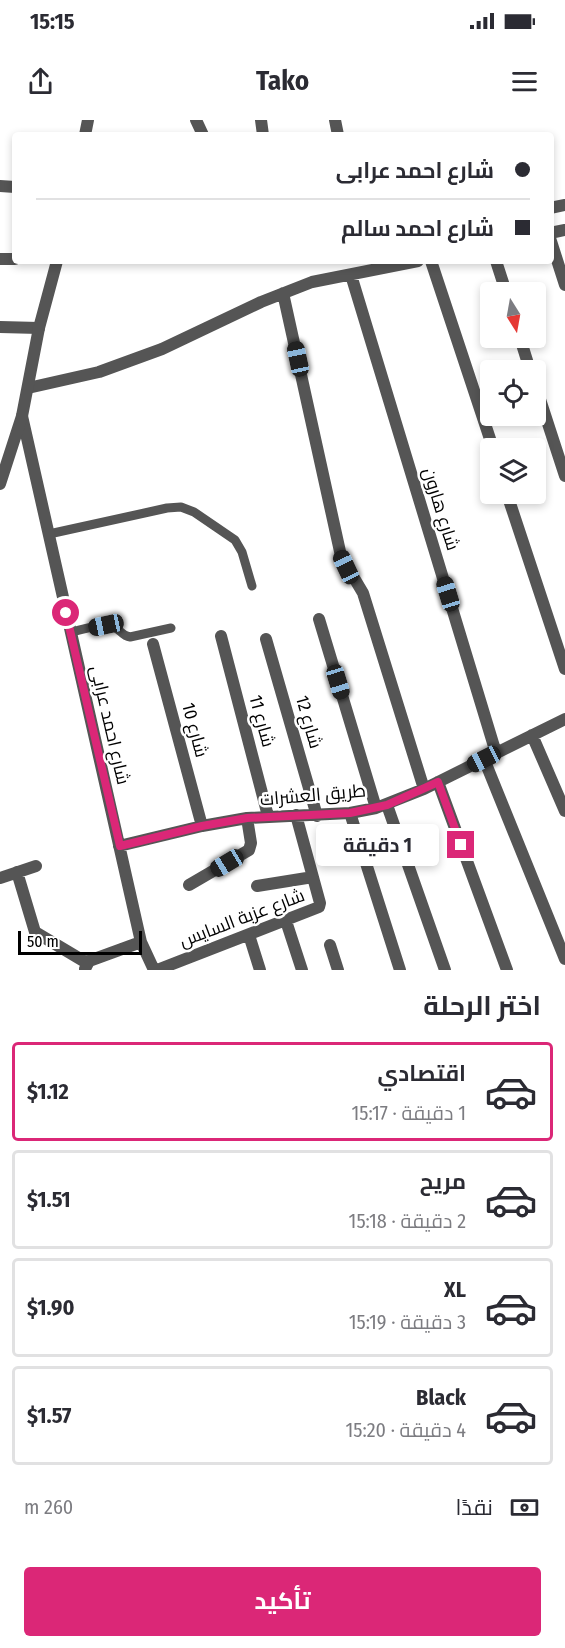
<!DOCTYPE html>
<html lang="ar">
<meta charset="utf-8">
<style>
:root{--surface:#fff;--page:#f7f7f7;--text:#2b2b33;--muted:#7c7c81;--line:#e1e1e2;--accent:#db2777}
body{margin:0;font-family:"Fira Sans Condensed",Cairo,sans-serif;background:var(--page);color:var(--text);direction:rtl;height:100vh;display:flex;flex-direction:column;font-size:22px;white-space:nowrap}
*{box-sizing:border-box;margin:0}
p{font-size:20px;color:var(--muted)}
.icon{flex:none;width:33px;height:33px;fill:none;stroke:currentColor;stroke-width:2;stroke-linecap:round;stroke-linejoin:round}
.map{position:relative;height:850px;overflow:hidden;direction:ltr}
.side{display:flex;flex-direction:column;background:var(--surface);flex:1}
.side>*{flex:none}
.banner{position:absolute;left:12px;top:12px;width:542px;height:132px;border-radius:6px;box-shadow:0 3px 9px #0003;direction:rtl;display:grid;align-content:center;height:132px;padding:0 24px;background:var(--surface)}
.needle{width:39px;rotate:169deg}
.fabs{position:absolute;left:480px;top:162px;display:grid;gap:12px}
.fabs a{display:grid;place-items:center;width:66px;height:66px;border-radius:6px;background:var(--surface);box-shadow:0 3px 9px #0003;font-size:30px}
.scale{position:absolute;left:18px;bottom:15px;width:124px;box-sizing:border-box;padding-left:6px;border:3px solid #000;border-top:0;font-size:16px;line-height:21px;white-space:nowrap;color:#000;-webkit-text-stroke:4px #fff;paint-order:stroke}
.end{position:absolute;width:27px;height:27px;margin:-14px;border:8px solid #db2777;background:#fff;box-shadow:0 0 0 3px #fff}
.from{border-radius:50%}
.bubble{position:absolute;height:42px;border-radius:6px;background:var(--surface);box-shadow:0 3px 9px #0003;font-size:20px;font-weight:700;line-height:42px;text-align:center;direction:rtl}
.car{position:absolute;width:18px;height:36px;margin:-18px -9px;border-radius:8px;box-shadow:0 0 4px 2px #0007;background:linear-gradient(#222 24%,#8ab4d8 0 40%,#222 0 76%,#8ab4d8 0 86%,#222 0)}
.banner b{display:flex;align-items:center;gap:21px;height:57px;font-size:22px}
.banner b+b{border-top:2px solid var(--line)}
.banner i{width:15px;height:15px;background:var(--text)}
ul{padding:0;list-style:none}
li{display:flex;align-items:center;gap:18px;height:99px;margin:0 12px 9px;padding:0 12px;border:3px solid var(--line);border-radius:6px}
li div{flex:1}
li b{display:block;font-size:22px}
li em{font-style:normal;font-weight:700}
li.on{border-color:var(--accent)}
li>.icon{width:54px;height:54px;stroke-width:1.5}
h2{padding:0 24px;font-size:27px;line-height:72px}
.pay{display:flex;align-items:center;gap:15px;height:66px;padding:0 24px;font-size:22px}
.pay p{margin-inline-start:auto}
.action{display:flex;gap:12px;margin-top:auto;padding:12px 24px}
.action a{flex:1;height:69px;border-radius:6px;background:var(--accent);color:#fff;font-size:24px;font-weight:700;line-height:69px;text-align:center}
.status{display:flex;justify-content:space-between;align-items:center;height:42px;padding:0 30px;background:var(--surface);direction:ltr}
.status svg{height:16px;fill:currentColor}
header{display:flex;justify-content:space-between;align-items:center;height:78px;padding:0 24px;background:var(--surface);font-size:27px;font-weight:700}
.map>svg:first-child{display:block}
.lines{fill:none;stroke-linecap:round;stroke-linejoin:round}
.service{stroke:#555;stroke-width:9}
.minor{stroke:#555;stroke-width:12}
.tertiary{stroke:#555;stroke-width:12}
.route{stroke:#db2777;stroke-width:8}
.labels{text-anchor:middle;stroke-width:5;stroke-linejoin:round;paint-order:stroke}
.street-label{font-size:18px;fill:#000;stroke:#fff}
</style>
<div class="status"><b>15:15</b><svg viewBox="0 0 49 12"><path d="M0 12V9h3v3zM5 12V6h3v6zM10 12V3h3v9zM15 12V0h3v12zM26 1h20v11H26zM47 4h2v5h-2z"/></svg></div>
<header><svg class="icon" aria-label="menu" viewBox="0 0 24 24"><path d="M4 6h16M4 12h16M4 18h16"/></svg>Tako<svg class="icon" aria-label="share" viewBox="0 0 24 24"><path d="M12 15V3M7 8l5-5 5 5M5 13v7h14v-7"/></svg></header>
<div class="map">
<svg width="565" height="850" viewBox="0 0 565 850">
<rect width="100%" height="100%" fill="#fff"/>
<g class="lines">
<path class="service" d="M 49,414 L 167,388 L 181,387 L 194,392 L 235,420 L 242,432 L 252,466
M 71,512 C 81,510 105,502 114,507 C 121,510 122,516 130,517 L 171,508"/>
<path class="minor" d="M 196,0 L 203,15
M 261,0 L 263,15
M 335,0 L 338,15
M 0,66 L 15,67
M 550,88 L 565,85
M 550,113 L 565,110
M 550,118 L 565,165
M 0,139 L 15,139
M 431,141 L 493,328
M 496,141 L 506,172
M 351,155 L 496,633
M 283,173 L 341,436 L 363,473 L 424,669
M 0,207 L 39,208
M 520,218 L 530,250
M 536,267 L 565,356
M 28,268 L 99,252 L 162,229 L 261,182 L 312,162 L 418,141
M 22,296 L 141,822 L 154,850
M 507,374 L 565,549
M 319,499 L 376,688
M 221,516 L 268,696
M 266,519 L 317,696
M 153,524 L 202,706
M 532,615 L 565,691
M 484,639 L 565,839
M 438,662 L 507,850
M 387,685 L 445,850
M 350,693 L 400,850
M 119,726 L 202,706 L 247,698 L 350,693 L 376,688 L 424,669 L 565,599
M 17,752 L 35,812 L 87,843
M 0,758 L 36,746
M 189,765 L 249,730 L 251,723 L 247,698
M 257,766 L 313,757
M 286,801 L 302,850
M 249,815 L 260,850
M 330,825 L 338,850
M 85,849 L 89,841 L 141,822
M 157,850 L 319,787 L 320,783 L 296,695"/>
<path class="tertiary" d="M 85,15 L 88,0
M 0,364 L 22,296 L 39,208 L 57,141"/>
</g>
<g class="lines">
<path class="route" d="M 66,493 L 120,726 L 202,706 L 247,698 L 350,693 L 387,685 L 438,662 L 461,725"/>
</g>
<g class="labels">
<g class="street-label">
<text transform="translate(441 389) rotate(73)" y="6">شارع هارون</text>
<text transform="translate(262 601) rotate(75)" y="6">شارع 11</text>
<text transform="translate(309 602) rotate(74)" y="6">شارع 12</text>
<text transform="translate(110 605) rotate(77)" y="6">شارع احمد عرابى</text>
<text transform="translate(195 610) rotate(75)" y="6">شارع 10</text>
<text transform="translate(313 675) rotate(-5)" y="6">طريق العشرات</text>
<text transform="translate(242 798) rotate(-21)" y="6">شارع عزبة السايس</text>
</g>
</g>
</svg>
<div class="fabs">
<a><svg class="needle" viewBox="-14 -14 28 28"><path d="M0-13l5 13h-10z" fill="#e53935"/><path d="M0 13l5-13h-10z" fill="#7c7c81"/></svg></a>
<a><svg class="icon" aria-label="locate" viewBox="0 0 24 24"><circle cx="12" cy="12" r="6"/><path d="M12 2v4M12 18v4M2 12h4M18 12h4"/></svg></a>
<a><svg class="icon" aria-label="layers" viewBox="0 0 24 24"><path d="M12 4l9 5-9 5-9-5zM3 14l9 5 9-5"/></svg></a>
</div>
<div class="scale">50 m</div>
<i class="end from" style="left:66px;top:493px"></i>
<i class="end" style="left:461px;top:725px"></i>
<div class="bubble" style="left:316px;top:704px;width:123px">1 دقيقة</div>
<i class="car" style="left:298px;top:239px;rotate:348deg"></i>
<i class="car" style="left:346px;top:447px;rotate:335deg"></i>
<i class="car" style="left:448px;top:474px;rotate:343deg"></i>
<i class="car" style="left:106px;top:505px;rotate:258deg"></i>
<i class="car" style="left:338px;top:562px;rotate:163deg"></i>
<i class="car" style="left:484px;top:639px;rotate:243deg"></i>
<i class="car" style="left:227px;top:743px;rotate:239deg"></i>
<div class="banner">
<b><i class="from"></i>شارع احمد عرابى</b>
<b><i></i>شارع احمد سالم</b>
</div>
</div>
<section class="side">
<h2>اختر الرحلة</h2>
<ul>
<li class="on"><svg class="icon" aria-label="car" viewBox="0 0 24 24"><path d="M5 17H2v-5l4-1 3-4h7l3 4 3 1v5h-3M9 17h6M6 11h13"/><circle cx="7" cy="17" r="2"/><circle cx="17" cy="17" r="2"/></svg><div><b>اقتصادي</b><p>1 دقيقة · 15:17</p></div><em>$1.12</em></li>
<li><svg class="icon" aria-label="car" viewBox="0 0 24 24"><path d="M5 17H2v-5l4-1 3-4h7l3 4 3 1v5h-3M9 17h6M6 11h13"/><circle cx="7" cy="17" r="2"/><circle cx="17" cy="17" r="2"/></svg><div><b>مريح</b><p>2 دقيقة · 15:18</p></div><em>$1.51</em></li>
<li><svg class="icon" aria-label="car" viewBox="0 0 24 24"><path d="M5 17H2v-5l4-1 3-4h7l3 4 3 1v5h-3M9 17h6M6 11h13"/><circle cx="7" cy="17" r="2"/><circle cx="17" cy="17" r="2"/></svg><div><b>XL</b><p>3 دقيقة · 15:19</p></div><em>$1.90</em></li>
<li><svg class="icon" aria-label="car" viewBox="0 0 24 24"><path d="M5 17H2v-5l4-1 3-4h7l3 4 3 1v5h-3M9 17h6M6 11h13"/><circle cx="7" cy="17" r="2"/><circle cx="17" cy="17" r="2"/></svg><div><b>Black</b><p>4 دقيقة · 15:20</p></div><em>$1.57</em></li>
</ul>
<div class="pay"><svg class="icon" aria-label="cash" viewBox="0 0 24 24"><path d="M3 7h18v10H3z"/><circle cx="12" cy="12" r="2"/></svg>نقدًا<p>260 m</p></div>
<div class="action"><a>تأكيد</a></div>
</section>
